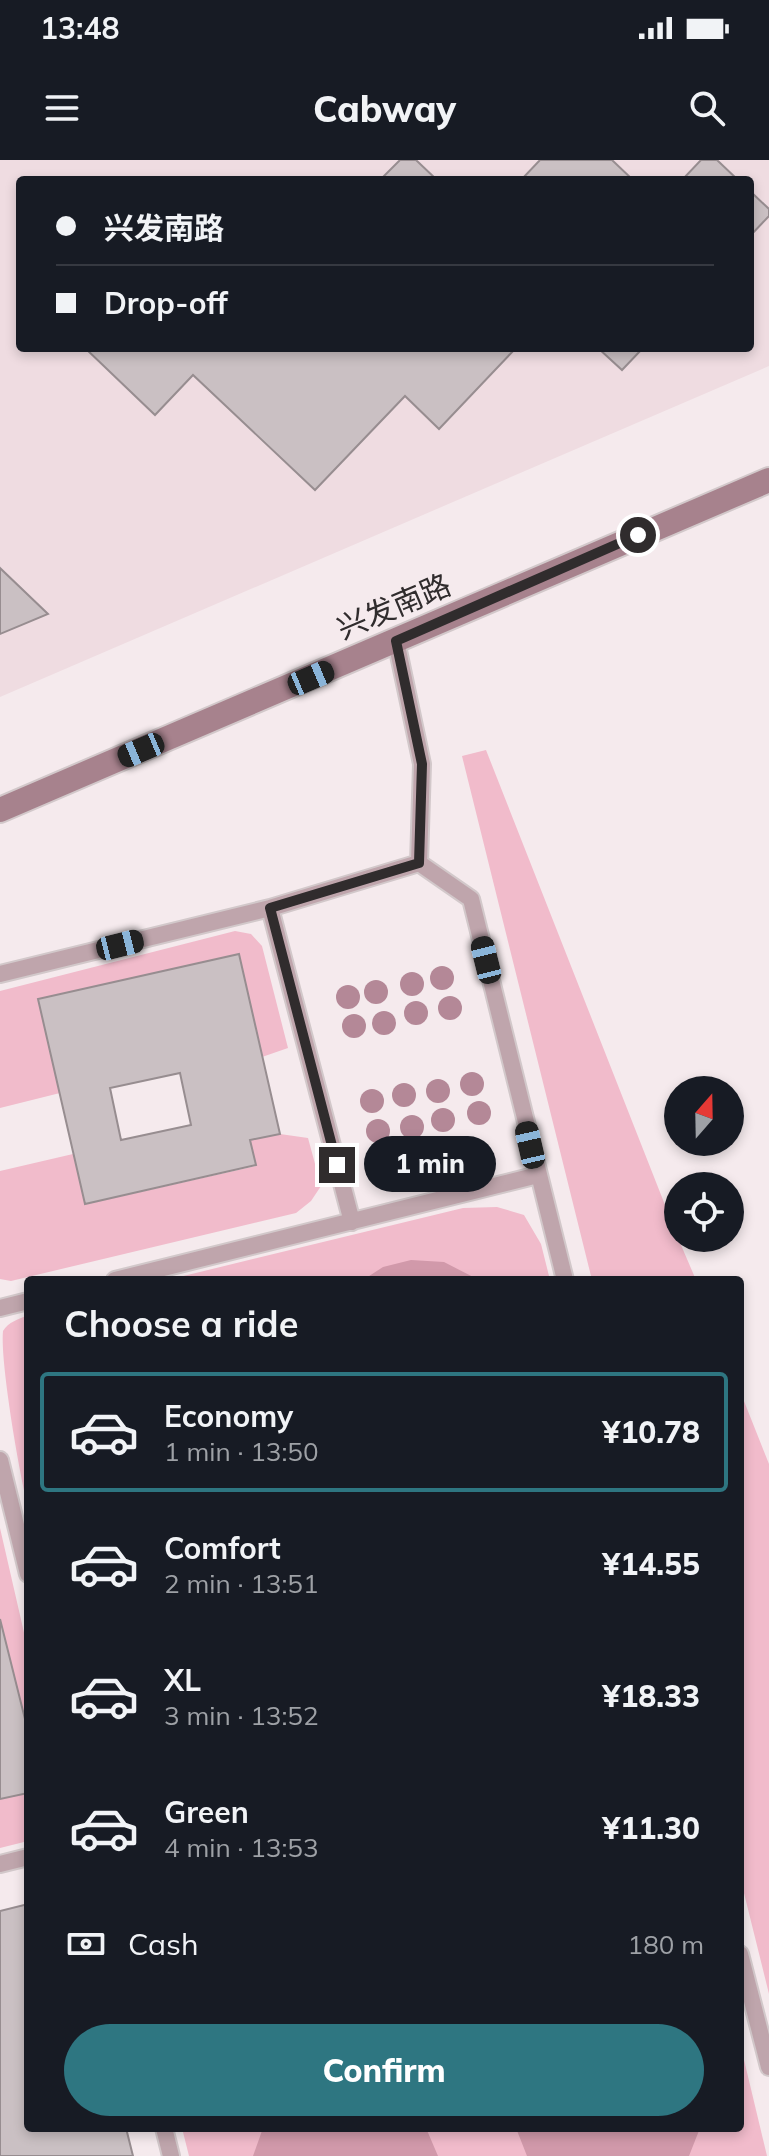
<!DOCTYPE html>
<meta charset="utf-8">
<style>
:root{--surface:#171b24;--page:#20242c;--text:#f1f3f6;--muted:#9ea1a6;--line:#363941;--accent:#2e7681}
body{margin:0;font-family:Mulish,"Noto Sans SC",sans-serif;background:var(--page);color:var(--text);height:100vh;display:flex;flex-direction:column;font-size:30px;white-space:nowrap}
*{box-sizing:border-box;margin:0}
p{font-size:26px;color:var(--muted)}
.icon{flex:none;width:44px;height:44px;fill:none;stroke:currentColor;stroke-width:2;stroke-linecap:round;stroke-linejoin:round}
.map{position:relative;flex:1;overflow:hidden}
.sheet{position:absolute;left:24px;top:1116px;width:720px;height:856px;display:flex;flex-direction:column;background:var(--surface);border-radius:8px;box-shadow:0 4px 12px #0003}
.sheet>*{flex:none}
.top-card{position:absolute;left:16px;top:16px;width:738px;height:176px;border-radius:8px;box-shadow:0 4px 12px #0003;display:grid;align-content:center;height:176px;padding:0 40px;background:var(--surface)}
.needle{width:52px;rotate:20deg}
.controls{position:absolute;left:664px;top:916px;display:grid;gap:16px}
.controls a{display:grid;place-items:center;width:80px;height:80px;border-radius:50%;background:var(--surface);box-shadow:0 4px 12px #0003;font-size:40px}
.end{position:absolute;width:36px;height:36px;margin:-18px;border:10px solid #302c2d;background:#fff;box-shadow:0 0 0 4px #fff}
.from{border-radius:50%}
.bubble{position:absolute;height:56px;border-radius:28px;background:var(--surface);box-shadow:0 4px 12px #0003;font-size:26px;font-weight:800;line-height:56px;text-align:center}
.car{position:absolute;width:24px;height:48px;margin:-24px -12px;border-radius:10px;box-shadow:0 0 6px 2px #0007;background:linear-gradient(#222 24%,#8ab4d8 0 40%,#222 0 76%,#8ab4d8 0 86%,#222 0)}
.top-card b{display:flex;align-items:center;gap:28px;height:76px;font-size:30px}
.top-card b+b{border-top:2px solid var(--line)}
.top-card i{width:20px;height:20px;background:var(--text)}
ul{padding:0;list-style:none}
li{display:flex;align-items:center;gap:24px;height:120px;margin:0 16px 12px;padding:0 24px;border:4px solid transparent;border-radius:8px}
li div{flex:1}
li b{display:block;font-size:30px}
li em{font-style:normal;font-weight:800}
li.on{border-color:var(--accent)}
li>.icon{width:72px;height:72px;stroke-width:1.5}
h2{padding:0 40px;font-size:36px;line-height:96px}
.pay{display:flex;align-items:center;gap:20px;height:88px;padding:0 40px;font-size:30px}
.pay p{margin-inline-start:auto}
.primary-button{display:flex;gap:16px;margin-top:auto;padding:16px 40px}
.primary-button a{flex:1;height:92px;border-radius:48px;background:var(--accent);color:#fff;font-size:32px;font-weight:800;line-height:92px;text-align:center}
.status{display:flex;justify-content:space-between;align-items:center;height:56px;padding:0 40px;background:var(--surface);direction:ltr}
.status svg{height:22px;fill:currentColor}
header{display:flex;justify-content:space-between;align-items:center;height:104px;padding:0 40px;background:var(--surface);font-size:36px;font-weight:800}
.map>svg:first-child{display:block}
.built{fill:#efdce1;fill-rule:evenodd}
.green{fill:#f1bbcb}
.water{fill:#d199aa}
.building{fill:#cac0c3;stroke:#978d90;stroke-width:2;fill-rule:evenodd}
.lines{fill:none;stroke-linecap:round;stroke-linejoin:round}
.lane-casing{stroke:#d2c8ca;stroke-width:20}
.secondary-casing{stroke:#d2c8ca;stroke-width:28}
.lane{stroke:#bfa5ac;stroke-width:16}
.secondary{stroke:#a7828d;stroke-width:24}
.tree{fill:#b48897}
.route{stroke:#302c2d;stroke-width:10}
.labels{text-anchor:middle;stroke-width:8;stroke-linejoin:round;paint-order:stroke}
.street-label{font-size:30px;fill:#302c2d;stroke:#f5eaed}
</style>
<div class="status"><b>13:48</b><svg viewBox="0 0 49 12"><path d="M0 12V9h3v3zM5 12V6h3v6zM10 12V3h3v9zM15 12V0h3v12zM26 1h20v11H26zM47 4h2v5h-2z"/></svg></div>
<header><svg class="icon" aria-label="menu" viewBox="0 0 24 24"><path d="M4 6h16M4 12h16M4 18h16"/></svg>Cabway<svg class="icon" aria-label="search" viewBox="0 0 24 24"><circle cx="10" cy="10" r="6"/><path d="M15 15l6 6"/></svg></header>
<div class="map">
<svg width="769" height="1996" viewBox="0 0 769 1996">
<rect width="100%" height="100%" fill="#f5eaed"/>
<path class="built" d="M 0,0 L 769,0 L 769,206 L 0,537 ZM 20,20 L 750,20 L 750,188 L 20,188 Z"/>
<path class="green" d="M 486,590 L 678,1078 L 696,1120 L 592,1120 L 462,596 Z
M 235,771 L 251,774 L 262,786 L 288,888 L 262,897 L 60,933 L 0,948 L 0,831 Z
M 280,974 L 308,978 L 321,1026 L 311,1041 L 296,1053 L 11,1121 L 0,1119 L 0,1011 L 73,994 L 86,1044 L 256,1006 L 250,980 Z
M 497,1047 L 524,1055 L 541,1084 L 550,1120 L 167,1120 L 463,1048 Z
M 28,1155 L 28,1347 C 19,1312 0,1201 3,1171 C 8,1162 19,1159 28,1155 Z
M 740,1231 L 769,1304 L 769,1834 L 740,1717 Z
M 0,1368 L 28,1490 L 28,1681 L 0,1688 Z
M 740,1883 L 767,1996 L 189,1996 L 182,1968 L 740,1968 Z"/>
<path class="water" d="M 411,1100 L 444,1102 L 479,1120 L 363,1120 L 383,1107 Z
M 263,1968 L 426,1968 L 438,1996 L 253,1996 Z
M 516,1968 L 700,1968 L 689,1996 L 527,1996 Z"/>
<path class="building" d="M 400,0 L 416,0 L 437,20 L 380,20 Z
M 540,0 L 612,0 L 633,20 L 521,20 Z
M 701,0 L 717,0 L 738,20 L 682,20 Z
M 750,31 L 769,49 L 769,56 L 750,76 Z
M 85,188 L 516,188 L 439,269 L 405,236 L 315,330 L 193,215 L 155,255 Z
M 598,188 L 643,188 L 622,210 Z
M 0,408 L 48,454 L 0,474 Z
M 239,794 L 280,974 L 250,980 L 256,1005 L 85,1044 L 38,839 ZM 180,913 L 191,965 L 121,980 L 110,928 Z
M 0,1459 L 28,1571 L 28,1633 L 0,1639 Z
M 28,1744 L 28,1968 L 126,1968 L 133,1996 L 0,1996 L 0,1751 Z"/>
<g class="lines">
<g class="lane-casing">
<path id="lane" d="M 396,481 L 422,604 L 419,703 L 471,739 L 565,1120
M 270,748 L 352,1062
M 0,814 L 270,748 L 419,703
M 115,1120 L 538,1015
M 0,1148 L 28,1141
M 0,1300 L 28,1414
M 0,1704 L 28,1697
M 740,1794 L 769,1907
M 164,1968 L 171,1996"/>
</g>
<g class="secondary-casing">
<path id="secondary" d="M 0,650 L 769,320"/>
</g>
<use href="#lane" class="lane"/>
<use href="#secondary" class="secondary"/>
</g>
<g class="tree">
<circle cx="442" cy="818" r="12"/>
<circle cx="412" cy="824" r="12"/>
<circle cx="376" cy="832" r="12"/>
<circle cx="348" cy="837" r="12"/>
<circle cx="450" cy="848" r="12"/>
<circle cx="416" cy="853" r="12"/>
<circle cx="384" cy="863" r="12"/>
<circle cx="354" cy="866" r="12"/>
<circle cx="472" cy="924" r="12"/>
<circle cx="438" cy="931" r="12"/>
<circle cx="404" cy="935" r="12"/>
<circle cx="372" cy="941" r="12"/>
<circle cx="479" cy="953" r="12"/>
<circle cx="443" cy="960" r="12"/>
<circle cx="412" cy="967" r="12"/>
<circle cx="378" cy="971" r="12"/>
</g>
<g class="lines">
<path class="route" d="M 337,1005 L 270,748 L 419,703 L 422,604 L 396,481 L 638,375"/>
</g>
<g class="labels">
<g class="street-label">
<text transform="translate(394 447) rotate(-23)" y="10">兴发南路</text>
</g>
</g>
</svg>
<div class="controls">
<a><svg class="needle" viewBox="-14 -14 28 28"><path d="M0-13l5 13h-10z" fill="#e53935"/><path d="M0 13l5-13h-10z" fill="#9ea1a6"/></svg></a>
<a><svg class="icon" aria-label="locate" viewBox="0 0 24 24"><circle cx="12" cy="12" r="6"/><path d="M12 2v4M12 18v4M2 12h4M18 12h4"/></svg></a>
</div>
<i class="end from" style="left:638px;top:375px"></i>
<i class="end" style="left:337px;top:1005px"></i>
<div class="bubble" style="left:364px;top:976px;width:132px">1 min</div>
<i class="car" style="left:311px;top:518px;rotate:67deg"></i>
<i class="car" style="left:141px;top:590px;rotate:247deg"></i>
<i class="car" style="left:120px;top:785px;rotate:76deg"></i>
<i class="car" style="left:486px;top:800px;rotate:346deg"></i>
<i class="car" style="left:530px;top:985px;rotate:347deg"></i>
<div class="top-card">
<b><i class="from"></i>兴发南路</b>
<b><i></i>Drop-off</b>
</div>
<section class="sheet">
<h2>Choose a ride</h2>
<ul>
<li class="on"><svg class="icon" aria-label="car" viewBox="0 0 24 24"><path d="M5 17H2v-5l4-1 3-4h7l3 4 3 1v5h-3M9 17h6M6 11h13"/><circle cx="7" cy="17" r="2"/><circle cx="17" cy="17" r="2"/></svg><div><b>Economy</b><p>1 min · 13:50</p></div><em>¥10.78</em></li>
<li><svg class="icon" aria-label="car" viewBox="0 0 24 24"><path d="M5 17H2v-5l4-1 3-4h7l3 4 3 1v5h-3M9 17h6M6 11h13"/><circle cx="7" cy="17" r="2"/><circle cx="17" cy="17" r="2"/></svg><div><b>Comfort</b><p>2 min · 13:51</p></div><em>¥14.55</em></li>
<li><svg class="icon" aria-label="car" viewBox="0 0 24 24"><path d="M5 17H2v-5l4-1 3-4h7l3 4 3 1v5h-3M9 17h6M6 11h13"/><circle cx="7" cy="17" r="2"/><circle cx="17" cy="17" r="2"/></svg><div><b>XL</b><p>3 min · 13:52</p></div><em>¥18.33</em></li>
<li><svg class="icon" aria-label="car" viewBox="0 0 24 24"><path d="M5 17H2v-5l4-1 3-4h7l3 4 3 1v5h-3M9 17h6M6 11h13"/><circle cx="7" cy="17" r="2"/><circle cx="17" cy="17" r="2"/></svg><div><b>Green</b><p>4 min · 13:53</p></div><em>¥11.30</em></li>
</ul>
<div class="pay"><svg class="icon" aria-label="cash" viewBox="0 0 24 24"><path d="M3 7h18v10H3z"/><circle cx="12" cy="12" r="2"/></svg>Cash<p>180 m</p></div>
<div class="primary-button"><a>Confirm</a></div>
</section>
</div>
